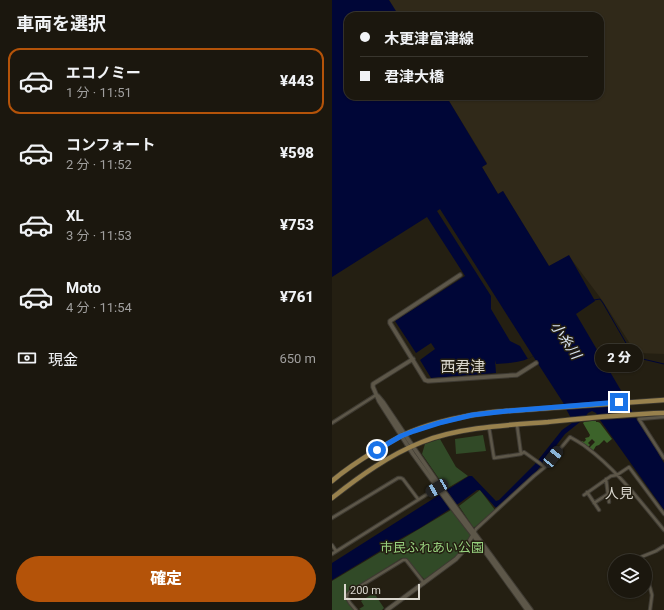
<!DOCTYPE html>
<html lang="ja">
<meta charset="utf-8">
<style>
:root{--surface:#1b170e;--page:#28241c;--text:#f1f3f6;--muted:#a09f9e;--line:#39362e;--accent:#b45309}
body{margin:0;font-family:Roboto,"Noto Sans JP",sans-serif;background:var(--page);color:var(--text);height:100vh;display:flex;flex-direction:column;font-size:15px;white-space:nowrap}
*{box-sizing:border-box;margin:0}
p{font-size:13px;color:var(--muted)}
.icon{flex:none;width:22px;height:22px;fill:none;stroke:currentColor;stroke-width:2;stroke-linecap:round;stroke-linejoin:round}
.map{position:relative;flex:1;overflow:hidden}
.sheet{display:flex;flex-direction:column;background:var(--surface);width:332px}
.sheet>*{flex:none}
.guide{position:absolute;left:12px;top:12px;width:260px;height:88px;border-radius:12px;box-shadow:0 1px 3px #0004,0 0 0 1px var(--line);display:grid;align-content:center;height:88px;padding:0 16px;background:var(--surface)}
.controls{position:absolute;left:276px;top:554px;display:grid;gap:8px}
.controls a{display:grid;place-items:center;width:44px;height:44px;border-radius:50%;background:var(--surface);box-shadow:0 1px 3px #0004,0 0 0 1px var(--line);font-size:20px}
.scale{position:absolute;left:12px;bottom:10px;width:76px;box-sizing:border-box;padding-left:4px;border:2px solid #dad7ce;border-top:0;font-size:11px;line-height:14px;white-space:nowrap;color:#dad7ce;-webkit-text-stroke:3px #241f12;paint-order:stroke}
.end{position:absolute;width:18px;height:18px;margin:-9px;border:5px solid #1a73e8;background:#fff;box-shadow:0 0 0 2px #fff}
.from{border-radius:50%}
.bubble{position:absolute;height:28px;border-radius:14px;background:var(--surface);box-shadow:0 1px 3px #0004,0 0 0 1px var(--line);font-size:13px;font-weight:800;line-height:28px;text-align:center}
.car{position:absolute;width:12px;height:24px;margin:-12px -6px;border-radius:5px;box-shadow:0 0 3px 1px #0007;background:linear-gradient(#222 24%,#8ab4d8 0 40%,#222 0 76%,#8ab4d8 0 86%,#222 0)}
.guide b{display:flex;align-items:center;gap:14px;height:38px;font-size:15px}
.guide b+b{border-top:1px solid var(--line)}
.guide i{width:10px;height:10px;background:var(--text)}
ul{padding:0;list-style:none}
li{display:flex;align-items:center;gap:12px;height:66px;margin:0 8px 6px;padding:0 8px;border:2px solid transparent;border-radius:12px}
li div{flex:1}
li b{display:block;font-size:15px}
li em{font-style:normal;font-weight:800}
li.selected{border-color:var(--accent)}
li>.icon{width:36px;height:36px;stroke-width:1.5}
h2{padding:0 16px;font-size:18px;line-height:48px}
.pay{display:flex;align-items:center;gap:10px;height:44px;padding:0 16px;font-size:15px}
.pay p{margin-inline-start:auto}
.button{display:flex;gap:8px;margin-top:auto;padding:8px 16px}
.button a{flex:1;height:46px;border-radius:24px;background:var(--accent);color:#fff;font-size:16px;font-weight:800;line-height:46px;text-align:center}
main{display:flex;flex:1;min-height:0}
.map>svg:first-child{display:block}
.industrial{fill:#302919}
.green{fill:#314a27}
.forest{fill:#3c632a}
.water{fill:#000637}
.pier{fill:#241f12}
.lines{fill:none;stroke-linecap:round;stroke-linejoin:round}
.stream{stroke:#000637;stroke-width:1}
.minor-casing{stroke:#3e3a32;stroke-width:4.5}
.tertiary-casing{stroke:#3e3a32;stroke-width:5.5}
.primary-casing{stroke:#3e3a32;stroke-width:6}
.minor{stroke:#5d5749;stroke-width:2.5}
.tertiary{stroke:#5d5749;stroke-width:3.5}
.primary{stroke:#98814d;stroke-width:4.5}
.route{stroke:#1a73e8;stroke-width:5}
.labels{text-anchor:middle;stroke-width:3;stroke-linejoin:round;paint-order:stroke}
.park-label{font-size:13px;fill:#97d17e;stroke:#241f12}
.water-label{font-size:14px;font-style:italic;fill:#d9e4f4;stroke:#241f12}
.neighbourhood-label{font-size:14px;fill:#dad7ce;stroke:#241f12}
.quarter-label{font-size:15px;fill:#dad7ce;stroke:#241f12}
</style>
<main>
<section class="sheet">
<h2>車両を選択</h2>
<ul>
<li class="selected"><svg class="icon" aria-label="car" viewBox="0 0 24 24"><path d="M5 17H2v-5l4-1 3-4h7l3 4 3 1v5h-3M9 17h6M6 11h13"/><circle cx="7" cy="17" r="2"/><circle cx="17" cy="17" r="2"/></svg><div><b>エコノミー</b><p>1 分 · 11:51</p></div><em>¥443</em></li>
<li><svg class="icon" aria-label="car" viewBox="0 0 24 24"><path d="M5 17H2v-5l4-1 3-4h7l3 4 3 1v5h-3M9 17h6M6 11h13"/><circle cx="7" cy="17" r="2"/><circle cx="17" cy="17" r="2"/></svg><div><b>コンフォート</b><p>2 分 · 11:52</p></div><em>¥598</em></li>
<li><svg class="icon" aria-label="car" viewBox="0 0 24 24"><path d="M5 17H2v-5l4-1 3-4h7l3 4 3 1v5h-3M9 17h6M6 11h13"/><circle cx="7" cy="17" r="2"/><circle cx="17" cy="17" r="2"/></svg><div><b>XL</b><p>3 分 · 11:53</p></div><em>¥753</em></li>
<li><svg class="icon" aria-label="car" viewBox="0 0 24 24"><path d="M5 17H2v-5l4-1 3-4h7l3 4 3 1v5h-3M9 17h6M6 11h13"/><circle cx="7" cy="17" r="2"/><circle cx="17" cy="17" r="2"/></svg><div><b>Moto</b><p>4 分 · 11:54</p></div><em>¥761</em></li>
</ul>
<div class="pay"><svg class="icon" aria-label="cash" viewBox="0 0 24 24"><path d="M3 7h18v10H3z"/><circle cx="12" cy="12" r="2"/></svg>現金<p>650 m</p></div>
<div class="button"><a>確定</a></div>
</section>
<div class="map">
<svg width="332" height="610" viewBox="0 0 332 610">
<rect width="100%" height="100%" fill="#241f12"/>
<path class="industrial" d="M 57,0 L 332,0 L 332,354 L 304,353 L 270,300 L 237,256 L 217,266 L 171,191 L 166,194 L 150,167 L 155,163 L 114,96 L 268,96 L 268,16 L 67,16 Z"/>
<path class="green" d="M 151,435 L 154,451 L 124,454 L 123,439 Z
M 108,439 L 124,467 L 136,476 L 114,489 L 90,454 L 93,444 Z
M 148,490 L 163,510 L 143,527 L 141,527 L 127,506 Z
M 119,510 L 134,528 L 139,536 L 129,550 L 123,557 L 93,580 L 72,558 L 70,558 L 12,595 L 20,608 L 22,610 L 0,610 L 0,581 Z
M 42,593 L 52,608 L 50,610 L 29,610 L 27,609 L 32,606 L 29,601 Z"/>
<path class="forest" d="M 260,421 L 264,421 L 264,422 L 266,422 L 268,423 L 280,439 L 275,443 L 272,440 L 267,445 L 264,446 L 261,451 L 257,448 L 263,442 L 260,439 L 256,443 L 258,445 L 256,447 L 249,442 L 250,441 L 252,442 L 254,440 L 253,438 L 257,437 L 258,435 L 251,423 L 252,422 Z"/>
<path class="water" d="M 0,0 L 57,0 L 67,16 L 16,16 L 16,96 L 114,96 L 155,164 L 150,167 L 166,194 L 171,191 L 217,266 L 237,255 L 263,301 L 244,314 L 294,399 L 232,404 L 201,356 C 190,363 177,363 164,364 L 163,360 L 164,373 L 99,378 L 88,360 L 103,349 L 99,343 L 84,353 L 63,321 L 133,276 L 95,217 L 0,277 Z
M 296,404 L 301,413 L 266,416 L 264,413 L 260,411 L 256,413 L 253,417 L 239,418 L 234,409 Z
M 304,418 L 322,446 L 323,446 L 327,452 L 326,453 L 332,463 L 332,510 L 268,420 Z
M 248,422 L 233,434 L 201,476 L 165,508 L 163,507 L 148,490 L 145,490 L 129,502 L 88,528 L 68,539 L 0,580 L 0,563 L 137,476 L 140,476 L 164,501 L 167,500 L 203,464 L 230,430 L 240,423 Z"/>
<path class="pier" d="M 108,209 L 201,356 L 196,359 L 188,346 L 178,341 L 159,309 L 159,296 L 105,211 Z"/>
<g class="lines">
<path class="stream" d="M 262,300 L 268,299 L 271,303 L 302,357 L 332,364"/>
<g class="minor-casing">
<path id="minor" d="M 332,417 L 307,419 L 332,458
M 0,423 L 44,395
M 185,425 L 189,454
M 157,427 L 162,458 L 189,454 L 192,452 L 213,467
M 274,479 L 277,502
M 255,492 L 267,510
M 252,495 L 279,476 L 285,475 L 297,467 L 332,514
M 262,503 L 276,494
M 0,518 L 66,478 L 69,478 L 71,479 L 86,499
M 142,533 L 144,529 L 202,476 L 213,467 L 238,437 C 243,440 249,443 254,447 C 284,469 308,501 332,530
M 0,545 L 4,551
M 0,554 L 105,488
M 310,561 L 309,557 L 324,551 L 332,546
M 313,568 L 320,595 L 318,610
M 24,610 L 18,603 L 14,596 L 17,593 L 71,560 L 74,560 L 92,583"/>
</g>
<g class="tertiary-casing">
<path id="tertiary" d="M 128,275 L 58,321 L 58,323 L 93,380 L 96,381 L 185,375 L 204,363
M 81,359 L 41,384 L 41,387 L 47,401 L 81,454 L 121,509 L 141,535 L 195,610
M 46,396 L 51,402 L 84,451 L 111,490 L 199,610
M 55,610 L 124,559 L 133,549 L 142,533"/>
</g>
<g class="primary-casing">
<path id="primary" d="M 0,481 C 13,470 28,460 43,451 C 51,446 60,441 69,436 C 98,422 130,416 161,412 L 332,400
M 0,498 C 28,476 57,455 90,442 C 127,427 177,425 216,422 C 255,418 293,414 332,413"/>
</g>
<use href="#minor" class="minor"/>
<use href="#tertiary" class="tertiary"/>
<use href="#primary" class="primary"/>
</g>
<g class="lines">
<path class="route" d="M 45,450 L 69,436 L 82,431 L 107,423 L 140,415 L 175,411 L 287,402"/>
</g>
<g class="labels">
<g class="park-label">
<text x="100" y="552">市民ふれあい公園</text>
</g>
<g class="water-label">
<text transform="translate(234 340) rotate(56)" y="5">小糸川</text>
</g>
<g class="neighbourhood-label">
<text x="287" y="498">人見</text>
</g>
<g class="quarter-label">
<text x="131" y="372">西君津</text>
</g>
</g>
</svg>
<div class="controls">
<a><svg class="icon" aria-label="layers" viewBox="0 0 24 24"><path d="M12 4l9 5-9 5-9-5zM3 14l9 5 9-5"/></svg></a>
</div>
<div class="scale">200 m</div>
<i class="end from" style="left:45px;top:450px"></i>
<i class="end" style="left:287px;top:402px"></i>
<div class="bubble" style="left:263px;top:344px;width:48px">2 分</div>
<i class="car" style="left:221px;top:457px;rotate:39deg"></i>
<i class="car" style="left:105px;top:488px;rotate:240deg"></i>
<div class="guide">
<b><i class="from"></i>木更津富津線</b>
<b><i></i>君津大橋</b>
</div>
</div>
</main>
